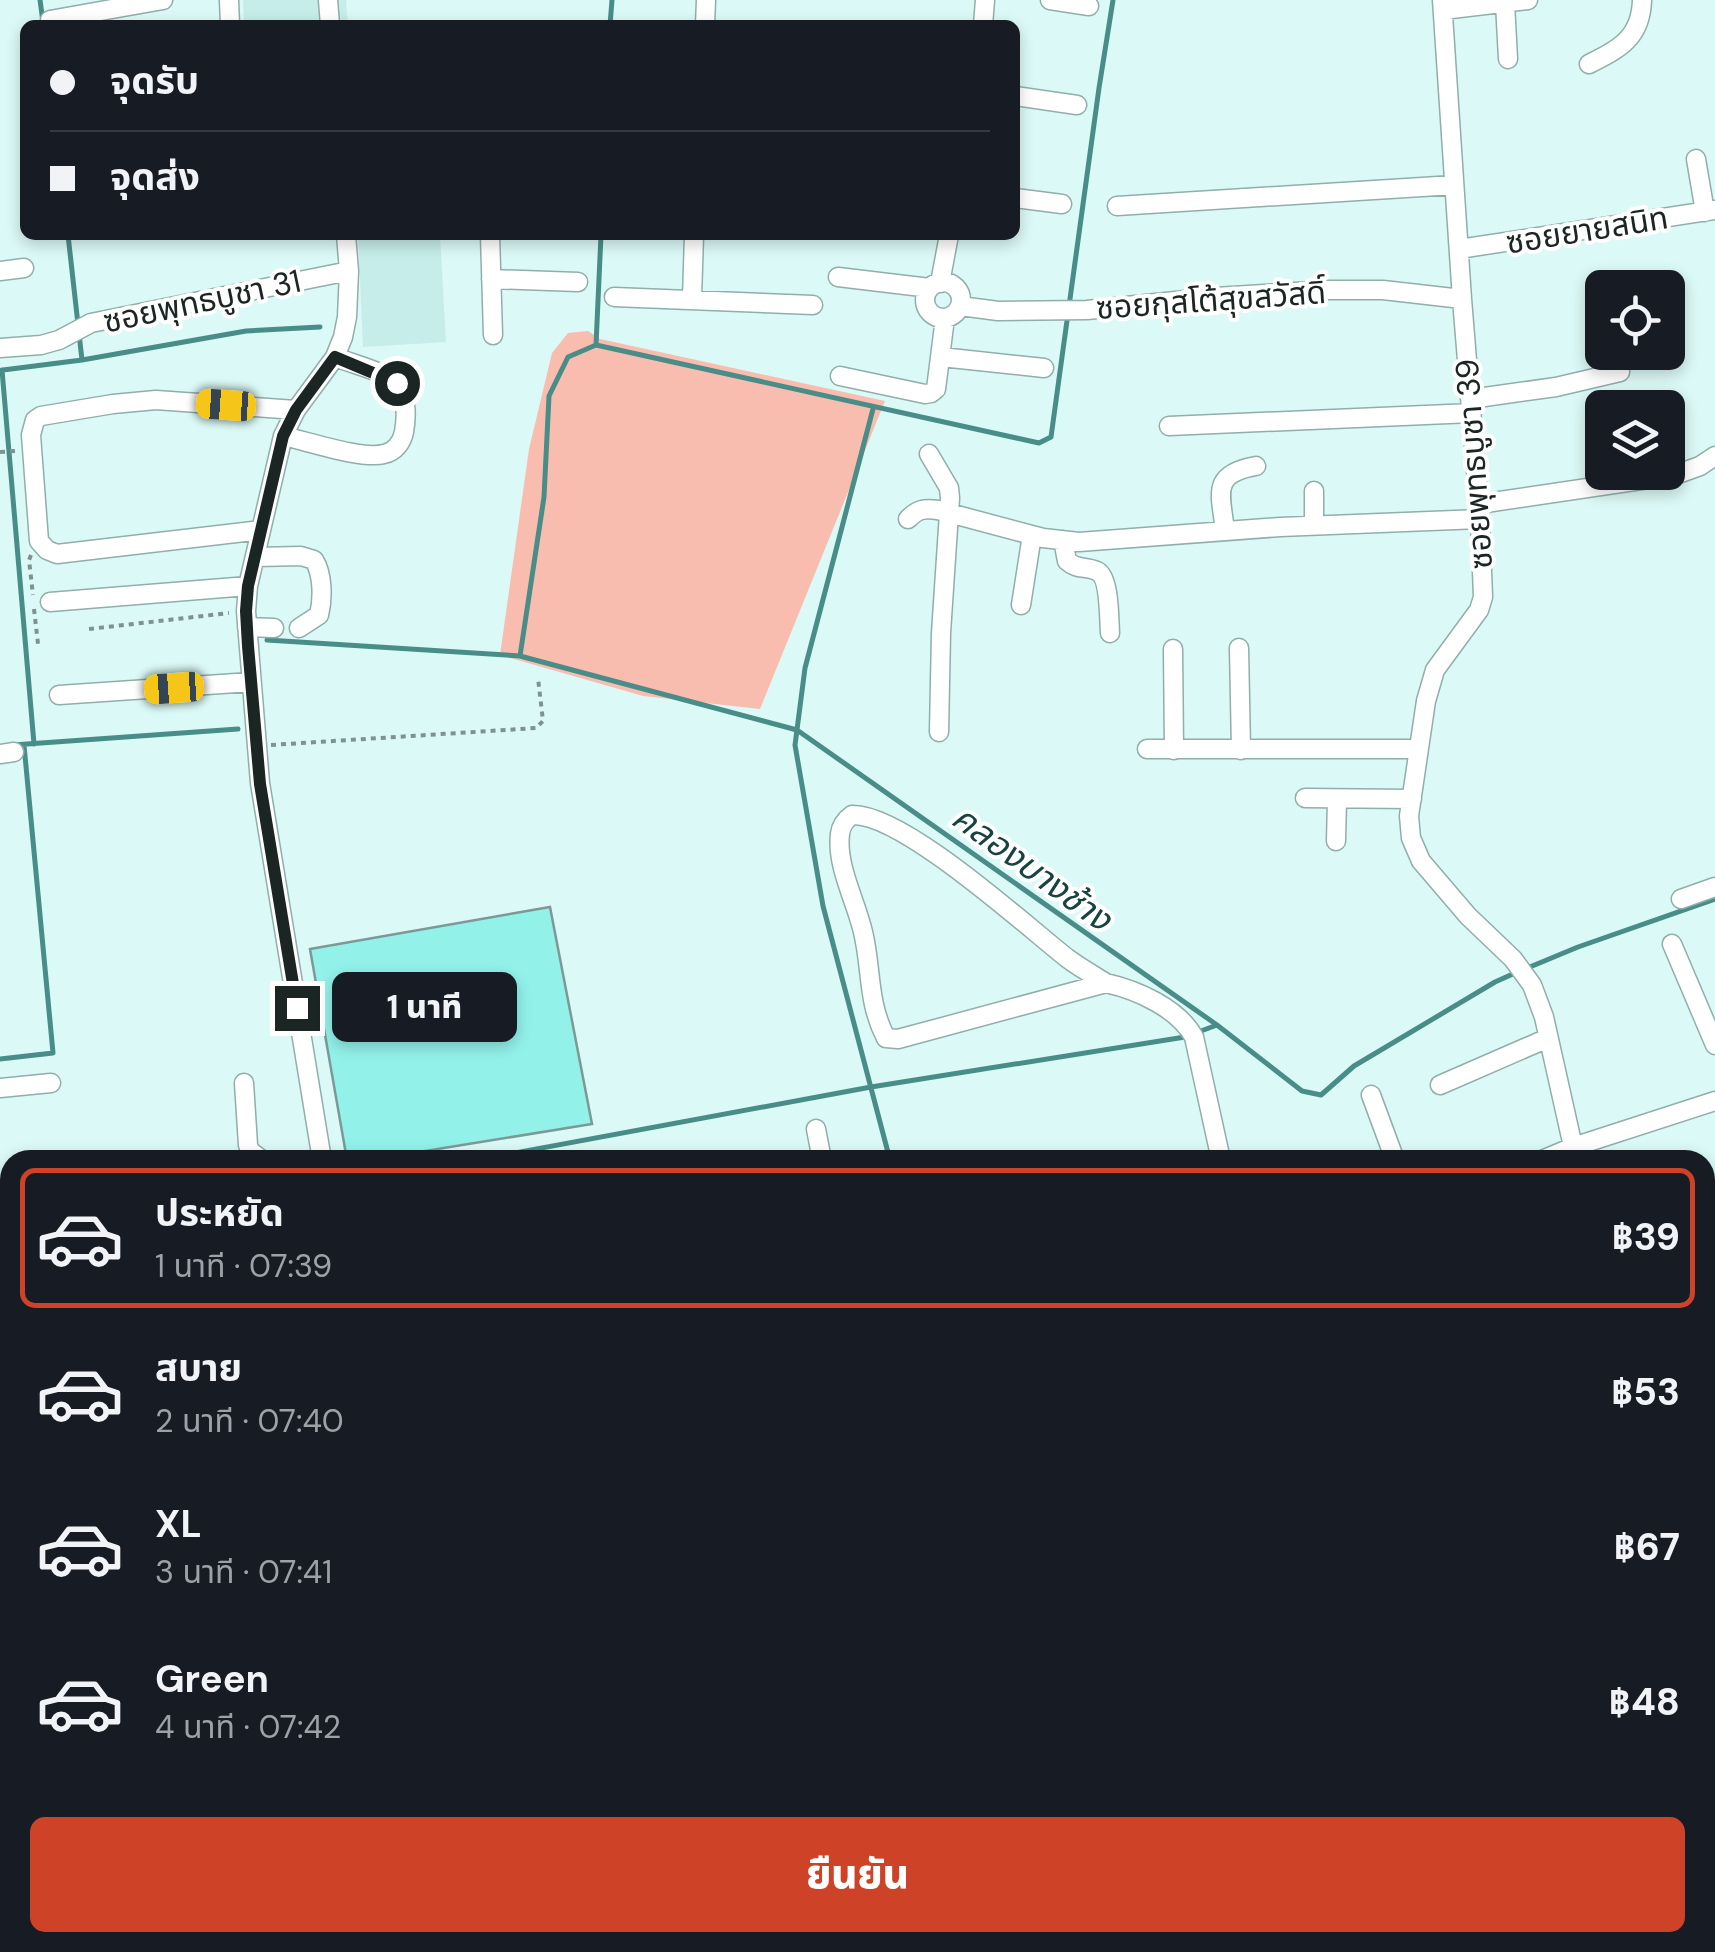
<!DOCTYPE html>
<html lang="th">
<meta charset="utf-8">
<style>
:root{--surface:#171b24;--page:#242831;--text:#f1f3f6;--muted:#9ea1a6;--line:#363941;--accent:#ce4327}
body{margin:0;font-family:"DM Sans","Noto Sans Thai",sans-serif;background:var(--page);color:var(--text);height:100vh;display:flex;flex-direction:column;font-size:38px;white-space:nowrap}
*{box-sizing:border-box;margin:0}
p{font-size:32px;color:var(--muted)}
.icon{flex:none;width:55px;height:55px;fill:none;stroke:currentColor;stroke-width:2;stroke-linecap:round;stroke-linejoin:round}
.map{position:relative;flex:1;overflow:hidden}
.sheet{position:absolute;left:0px;top:1150px;width:1715px;height:802px;display:flex;flex-direction:column;background:var(--surface);border-radius:30px 30px 0 0;box-shadow:0 5px 15px #0003}
.sheet>*{flex:none}
.hud{position:absolute;left:20px;top:20px;width:1000px;height:220px;border-radius:15px;box-shadow:0 5px 15px #0003;display:grid;align-content:center;height:220px;padding:0 30px;background:var(--surface)}
.controls{position:absolute;left:1585px;top:270px;display:grid;gap:20px}
.controls a{display:grid;place-items:center;width:100px;height:100px;border-radius:15px;background:var(--surface);box-shadow:0 5px 15px #0003;font-size:50px}
.end{position:absolute;width:45px;height:45px;margin:-22px;border:12px solid #1a2524;background:#fff;box-shadow:0 0 0 5px #fff}
.from{border-radius:50%}
.bubble{position:absolute;height:70px;border-radius:15px;background:var(--surface);box-shadow:0 5px 15px #0003;font-size:32px;font-weight:800;line-height:70px;text-align:center}
.car{position:absolute;width:30px;height:60px;margin:-30px -15px;border-radius:12px;box-shadow:0 0 8px 2px #0007;background:linear-gradient(#f5c518 24%,#345 0 40%,#f5c518 0 76%,#345 0 86%,#f5c518 0)}
.hud b{display:flex;align-items:center;gap:35px;height:95px;font-size:38px}
.hud b+b{border-top:2px solid var(--line)}
.hud i{width:25px;height:25px;background:var(--text)}
ul{padding:18px 0 0;list-style:none}
li{display:flex;align-items:center;gap:30px;height:140px;margin:0 20px 15px;padding:0 10px;border:5px solid transparent;border-radius:15px}
li div{flex:1}
li b{display:block;font-size:38px}
li em{font-style:normal;font-weight:800}
li.active{border-color:var(--accent)}
li>.icon{width:90px;height:90px;stroke-width:1.5}
.action{display:flex;gap:20px;margin-top:auto;padding:20px 30px}
.action a{flex:1;height:115px;border-radius:15px;background:var(--accent);color:#fff;font-size:40px;font-weight:800;line-height:115px;text-align:center}
.map>svg:first-child{display:block}
.built{fill:#c6ede9}
.green{fill:#f9bdaf}
.lines{fill:none;stroke-linecap:round;stroke-linejoin:round}
.stream{stroke:#488d88;stroke-width:5}
.building{fill:#92f1e9;stroke:#7d9996;stroke-width:2.5}
.minor-casing{stroke:#91aeab;stroke-width:21}
.path{stroke:#7e9391;stroke-width:4;stroke-dasharray:5 5;stroke-linecap:butt}
.minor{stroke:#fff;stroke-width:18}
.route{stroke:#1a2524;stroke-width:12}
.labels{text-anchor:middle;stroke-width:8;stroke-linejoin:round;paint-order:stroke}
.street-label{font-size:32px;fill:#1a2524;stroke:#fff}
.water-label{font-size:35px;font-style:italic;fill:#174340;stroke:#fff}
</style>
<div class="map">
<svg width="1715" height="1952" viewBox="0 0 1715 1952">
<rect width="100%" height="100%" fill="#dbf9f6"/>
<path class="built" d="M 243,0 L 346,0 L 348,25 L 244,25 Z
M 358,235 L 440,235 L 446,342 L 363,347 Z"/>
<path class="green" d="M 588,331 L 600,339 L 885,401 L 760,709 L 643,696 L 500,655 L 529,449 L 552,353 L 568,333 Z"/>
<g class="lines">
<path class="stream" d="M 40,0 L 43,22
M 610,25 L 612,0
M 68,235 L 82,360
M 596,345 L 1039,443 L 1051,437 L 1099,88 L 1113,0
M 2,370 L 34,744
M 3,370 L 82,360 L 246,331 L 320,327
M 873,409 L 805,668 L 795,745 L 823,906 L 890,1160
M 267,640 L 520,656 L 797,730 L 1217,1025 L 1302,1091 L 1321,1095 L 1354,1066 L 1495,982 L 1515,973
M 520,656 L 544,497 L 549,396 L 568,357 L 596,345 L 601,235
M 13,745 L 238,729
M 1525,969 L 1578,947 L 1715,899
M 0,1059 L 53,1053 L 24,745
M 493,1157 L 871,1087 L 1185,1037 L 1217,1025
M 0,1662 L 10,1662
M 697,1952 L 701,1942"/>
</g>
<path class="building" d="M 550,907 L 592,1124 L 370,1160 L 347,1160 L 310,949 Z"/>
<g class="lines">
<g class="minor-casing">
<path id="minor" d="M 229,0 L 230,25
M 328,0 L 330,25
M 1050,0 L 1089,6
M 1442,0 L 1462,299 L 1480,519 L 1483,597 L 1479,610 L 1435,670 L 1426,701 L 1409,816 L 1411,838 L 1421,861 L 1468,916 L 1513,959 L 1532,985 L 1544,1017 L 1576,1160
M 1505,3 L 1508,59
M 1443,10 L 1528,0
M 50,20 L 163,0
M 705,25 L 706,0
M 983,25 L 985,0
M 1589,64 C 1619,49 1641,38 1642,0
M 1015,96 L 1077,105
M 1696,159 L 1705,212
M 1015,198 L 1062,204
M 1117,206 L 1454,185
M 490,235 L 493,335
M 1459,249 L 1715,210
M 0,271 L 24,268
M 838,277 L 930,288
M 491,279 L 578,282
M925 300a18 18 0 1 1 36 0a18 18 0 1 1-36 0Z
M 940,283 L 949,235
M 614,297 L 813,305
M 692,299 L 694,235
M 960,306 L 998,311 L 1087,310 L 1215,297 L 1327,290 L 1383,290 L 1462,299
M 0,348 L 41,345 L 59,340 L 91,323 L 349,271
M 941,357 L 1044,368
M 840,376 L 925,394 L 931,393 L 936,389 L 945,318
M 1470,399 L 1556,387 L 1620,372
M 1169,426 L 1472,413
M 283,436 C 307,441 362,460 384,454 C 395,452 402,442 404,432 C 414,374 380,374 335,357
M 929,454 L 949,488 L 950,498 L 941,633 L 939,732
M 1314,491 L 1314,526
M 1479,504 L 1675,475 L 1700,466 L 1715,456
M 908,519 C 918,509 924,508 938,510 L 1043,538 L 1079,542 L 1280,527 L 1480,519
M 261,530 L 57,554 L 47,550 L 39,541 L 31,435 L 35,420 L 41,416 L 113,404 L 156,400 L 296,410
M 1225,531 C 1221,494 1210,474 1256,466
M 1063,540 L 1067,561 C 1077,570 1086,566 1097,571 C 1110,577 1109,620 1110,633
M 256,557 L 301,556 L 314,560 C 323,574 323,599 319,615 L 299,628
M 50,602 L 248,586
M 1021,605 L 1032,535
M 247,627 L 274,628
M 1239,648 L 1241,750
M 1173,649 L 1174,750
M 59,695 L 251,682
M 1147,749 L 1418,749
M 0,754 L 14,752
M 1305,798 L 1412,799
M 1336,841 L 1337,800
M 1681,899 L 1715,887
M 1672,944 L 1715,1045
M 1106,983 C 1093,975 1079,967 1067,958 C 1024,924 902,813 852,815 C 845,820 841,825 840,834 C 836,866 856,901 863,932 C 872,969 867,1002 886,1038 L 898,1039 L 1106,983 C 1137,990 1178,1008 1194,1037 L 1221,1160
M 244,1083 L 248,1145 L 250,1151 L 262,1160
M 1440,1085 L 1548,1038
M 0,1088 L 51,1083
M 1371,1095 L 1395,1160
M 816,1129 L 822,1160
M 322,1160 L 260,783 L 246,611 L 248,586 L 283,436 L 296,410 L 335,357 L 343,337 L 347,317 L 349,271 L 346,235
M 1542,1160 L 1573,1147 L 1715,1101
M 1705,1386 L 1715,1381
M 1705,1465 L 1715,1481
M 0,1554 L 10,1553
M 1705,1761 L 1715,1767
M 339,1942 L 339,1952
M 960,1942 L 977,1952
M 267,1951 L 268,1952
M 1132,1952 L 1134,1948
M 1277,1952 L 1283,1942
M 1466,1952 L 1471,1942"/>
</g>
<path class="path" d="M 0,452 L 15,451
M 31,555 L 29,560 L 33,595
M 34,609 L 38,644
M 89,629 L 229,613
M 271,745 L 536,728 L 543,721 L 538,678"/>
<use href="#minor" class="minor"/>
</g>
<g class="lines">
<path class="route" d="M 297,1008 L 260,784 L 248,646 L 246,611 L 248,586 L 283,436 L 296,410 L 335,357 L 397,383"/>
</g>
<g class="labels">
<g class="street-label">
<text transform="translate(1587 230) rotate(-9)" y="11">ซอยยายสนิท</text>
<text transform="translate(1211 300) rotate(-4)" y="11">ซอยกุสโต้สุขสวัสดิ์</text>
<text transform="translate(202 301) rotate(-12)" y="11">ซอยพุทธบูชา 31</text>
<text transform="translate(1474 464) rotate(-94)" y="11">ซอยพุทธบูชา 39</text>
</g>
<g class="water-label">
<text transform="translate(1032 868) rotate(36)" y="12">คลองบางช้าง</text>
</g>
</g>
</svg>
<div class="controls">
<a><svg class="icon" aria-label="locate" viewBox="0 0 24 24"><circle cx="12" cy="12" r="6"/><path d="M12 2v4M12 18v4M2 12h4M18 12h4"/></svg></a>
<a><svg class="icon" aria-label="layers" viewBox="0 0 24 24"><path d="M12 4l9 5-9 5-9-5zM3 14l9 5 9-5"/></svg></a>
</div>
<i class="end from" style="left:397px;top:383px"></i>
<i class="end" style="left:297px;top:1008px"></i>
<div class="bubble" style="left:332px;top:972px;width:185px">1 นาที</div>
<i class="car" style="left:226px;top:405px;rotate:274deg"></i>
<i class="car" style="left:174px;top:688px;rotate:266deg"></i>
<div class="hud">
<b><i class="from"></i>จุดรับ</b>
<b><i></i>จุดส่ง</b>
</div>
<section class="sheet">
<ul>
<li class="active"><svg class="icon" aria-label="car" viewBox="0 0 24 24"><path d="M5 17H2v-5l4-1 3-4h7l3 4 3 1v5h-3M9 17h6M6 11h13"/><circle cx="7" cy="17" r="2"/><circle cx="17" cy="17" r="2"/></svg><div><b>ประหยัด</b><p>1 นาที · 07:39</p></div><em>฿39</em></li>
<li><svg class="icon" aria-label="car" viewBox="0 0 24 24"><path d="M5 17H2v-5l4-1 3-4h7l3 4 3 1v5h-3M9 17h6M6 11h13"/><circle cx="7" cy="17" r="2"/><circle cx="17" cy="17" r="2"/></svg><div><b>สบาย</b><p>2 นาที · 07:40</p></div><em>฿53</em></li>
<li><svg class="icon" aria-label="car" viewBox="0 0 24 24"><path d="M5 17H2v-5l4-1 3-4h7l3 4 3 1v5h-3M9 17h6M6 11h13"/><circle cx="7" cy="17" r="2"/><circle cx="17" cy="17" r="2"/></svg><div><b>XL</b><p>3 นาที · 07:41</p></div><em>฿67</em></li>
<li><svg class="icon" aria-label="car" viewBox="0 0 24 24"><path d="M5 17H2v-5l4-1 3-4h7l3 4 3 1v5h-3M9 17h6M6 11h13"/><circle cx="7" cy="17" r="2"/><circle cx="17" cy="17" r="2"/></svg><div><b>Green</b><p>4 นาที · 07:42</p></div><em>฿48</em></li>
</ul>
<div class="action"><a>ยืนยัน</a></div>
</section>
</div>
